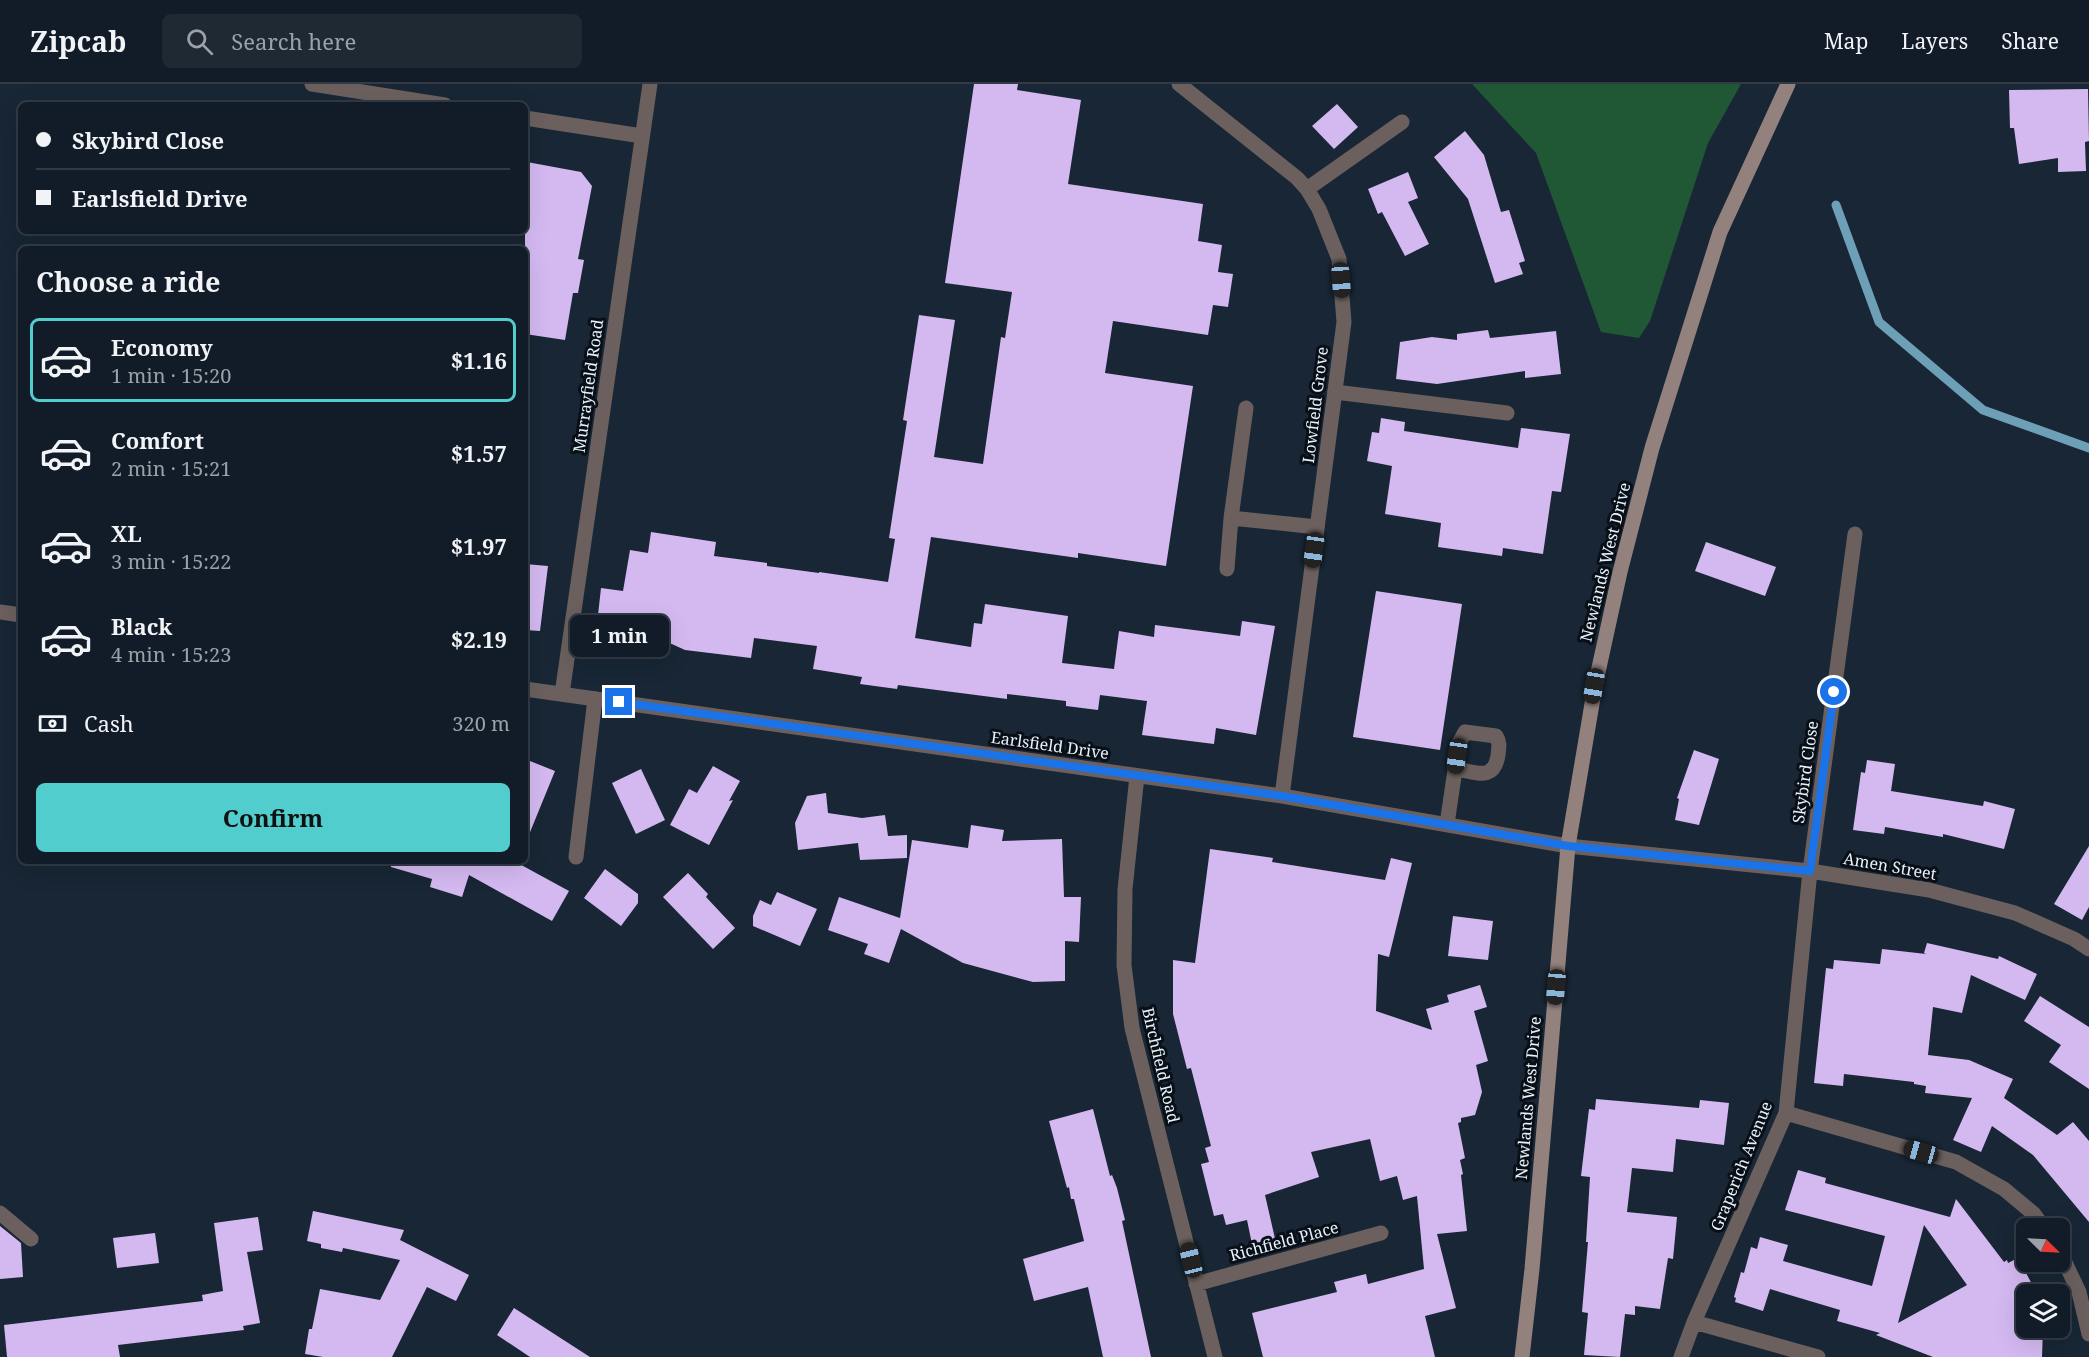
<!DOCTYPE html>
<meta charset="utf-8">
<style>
:root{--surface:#121c28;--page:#1f2934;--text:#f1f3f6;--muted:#9ca1a8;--line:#313a45;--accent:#52cdcd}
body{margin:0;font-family:"Noto Serif",serif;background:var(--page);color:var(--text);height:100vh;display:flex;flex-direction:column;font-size:22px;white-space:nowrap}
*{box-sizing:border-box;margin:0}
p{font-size:20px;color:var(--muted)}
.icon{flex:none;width:33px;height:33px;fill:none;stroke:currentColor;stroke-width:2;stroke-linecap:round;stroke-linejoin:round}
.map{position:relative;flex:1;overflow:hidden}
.side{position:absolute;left:18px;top:162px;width:510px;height:618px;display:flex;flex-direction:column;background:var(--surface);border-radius:9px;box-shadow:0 6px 24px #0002,0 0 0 2px var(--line)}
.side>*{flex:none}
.hud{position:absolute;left:18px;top:18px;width:510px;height:132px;border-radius:9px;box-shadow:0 6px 24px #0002,0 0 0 2px var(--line);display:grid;align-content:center;height:132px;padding:0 18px;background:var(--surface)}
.needle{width:39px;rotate:114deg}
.tools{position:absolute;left:2016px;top:1134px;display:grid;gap:12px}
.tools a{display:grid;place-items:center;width:54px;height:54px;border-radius:9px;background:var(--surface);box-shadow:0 6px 24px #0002,0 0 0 2px var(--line);font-size:30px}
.end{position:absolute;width:27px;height:27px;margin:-14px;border:8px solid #1a73e8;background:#fff;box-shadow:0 0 0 3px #fff}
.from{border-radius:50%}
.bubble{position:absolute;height:42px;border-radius:9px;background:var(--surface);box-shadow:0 6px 24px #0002,0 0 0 2px var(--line);font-size:20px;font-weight:700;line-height:42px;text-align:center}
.car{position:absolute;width:18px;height:36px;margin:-18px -9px;border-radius:8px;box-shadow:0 0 4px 2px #0007;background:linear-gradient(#222 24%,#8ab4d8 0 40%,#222 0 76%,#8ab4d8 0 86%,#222 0)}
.hud b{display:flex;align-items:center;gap:21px;height:57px;font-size:22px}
.hud b+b{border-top:2px solid var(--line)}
.hud i{width:15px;height:15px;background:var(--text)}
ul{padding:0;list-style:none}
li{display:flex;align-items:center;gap:18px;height:84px;margin:0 12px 9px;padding:0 6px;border:3px solid transparent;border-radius:9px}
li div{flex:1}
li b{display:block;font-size:22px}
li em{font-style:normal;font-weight:700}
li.current{border-color:var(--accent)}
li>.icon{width:54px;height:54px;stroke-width:1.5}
h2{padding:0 18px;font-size:27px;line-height:72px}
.pay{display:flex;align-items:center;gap:15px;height:66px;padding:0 18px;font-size:22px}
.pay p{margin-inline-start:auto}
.action{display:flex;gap:12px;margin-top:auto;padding:12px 18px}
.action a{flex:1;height:69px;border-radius:9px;background:var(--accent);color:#111;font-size:24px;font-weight:700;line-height:69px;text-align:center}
header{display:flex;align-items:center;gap:36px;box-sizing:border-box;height:84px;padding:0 30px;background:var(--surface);border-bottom:2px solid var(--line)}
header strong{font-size:28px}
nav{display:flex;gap:33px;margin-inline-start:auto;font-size:21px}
.search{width:420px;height:54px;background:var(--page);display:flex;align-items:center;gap:15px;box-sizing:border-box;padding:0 21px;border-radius:9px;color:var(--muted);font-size:22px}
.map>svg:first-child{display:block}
.forest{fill:#205836}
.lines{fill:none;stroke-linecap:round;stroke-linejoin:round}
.stream{stroke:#6d9fb7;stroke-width:9}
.building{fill:#d4b9f1;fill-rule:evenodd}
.lane{stroke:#6b605d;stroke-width:15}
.street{stroke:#6b605d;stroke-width:15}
.secondary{stroke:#93817d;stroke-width:15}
.route{stroke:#1a73e8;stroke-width:8}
.labels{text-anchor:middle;stroke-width:6;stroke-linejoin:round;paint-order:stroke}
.street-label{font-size:16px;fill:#e8f2fc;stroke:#090f16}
</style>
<header>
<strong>Zipcab</strong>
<div class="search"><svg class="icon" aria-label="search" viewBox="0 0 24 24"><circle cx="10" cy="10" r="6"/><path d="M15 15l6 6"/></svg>Search here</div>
<nav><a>Map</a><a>Layers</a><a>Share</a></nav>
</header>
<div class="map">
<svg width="2089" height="1273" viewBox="0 0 2089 1273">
<rect width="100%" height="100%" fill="#182635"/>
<path class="forest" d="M 1472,0 L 1741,0 L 1708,59 L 1650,237 L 1639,254 L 1601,248 L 1536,69 Z"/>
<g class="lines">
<path class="stream" d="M 1836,121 L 1879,238 L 1983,326 L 2089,364"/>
</g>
<path class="building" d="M 974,0 L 1018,0 L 1017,6 L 1081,16 L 1068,100 L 1203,120 L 1198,157 L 1222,161 L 1218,188 L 1233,190 L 1228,223 L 1213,221 L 1208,251 L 1113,237 L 1105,289 L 1193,302 L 1166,482 L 1078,469 L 1078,474 L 931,453 L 915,554 L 971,563 L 974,539 L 982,540 L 985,520 L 1068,532 L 1062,579 L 1114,585 L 1119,547 L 1154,553 L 1155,541 L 1240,552 L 1242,537 L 1275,542 L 1256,651 L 1216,644 L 1214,660 L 1142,651 L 1147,617 L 1100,611 L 1098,626 L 1066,622 L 1066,617 L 1007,610 L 1007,615 L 898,601 L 897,605 L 860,600 L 862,593 L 813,585 L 817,562 L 754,554 L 751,574 L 685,566 L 612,533 L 598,531 L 601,504 L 623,507 L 630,466 L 648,469 L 651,448 L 716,458 L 714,472 L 767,479 L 767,482 L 819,489 L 819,488 L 888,498 L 895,455 L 889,454 L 907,337 L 903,336 L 919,231 L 955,236 L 934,373 L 983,380 L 1001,253 L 1005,254 L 1012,208 L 945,199 Z
M 2088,5 L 2089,57 L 2085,58 L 2086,87 L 2058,88 L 2058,74 L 2019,80 L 2014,44 L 2010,44 L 2009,6 Z
M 1337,20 L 1358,43 L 1334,65 L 1312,42 Z
M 1465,47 L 1484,71 L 1501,128 L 1509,126 L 1525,177 L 1519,179 L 1523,190 L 1495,199 L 1468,115 L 1434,73 Z
M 527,78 L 581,88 L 592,102 L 578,175 L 584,176 L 578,209 L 573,209 L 565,256 L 525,250 L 525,90 Z
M 1408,88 L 1418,114 L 1408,118 L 1429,160 L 1405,172 L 1382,128 L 1378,130 L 1368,105 Z
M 1488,246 L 1490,254 L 1556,247 L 1561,290 L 1525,294 L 1525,287 L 1437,300 L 1396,295 L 1400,258 L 1432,253 L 1457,256 L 1457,250 Z
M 1381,334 L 1405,338 L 1404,347 L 1518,364 L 1521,344 L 1570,350 L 1561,408 L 1552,407 L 1543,470 L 1503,464 L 1502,472 L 1438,463 L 1441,439 L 1385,430 L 1392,382 L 1367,377 L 1372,348 L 1379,349 Z
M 1706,458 L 1776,483 L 1765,512 L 1695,487 Z
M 525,480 L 548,482 L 540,547 L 525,546 Z
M 1376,507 L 1462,520 L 1440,666 L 1353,653 Z
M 1694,666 L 1719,675 L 1699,741 L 1675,736 L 1679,715 L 1677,714 Z
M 525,675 L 555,687 L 526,758 L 525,758 Z
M 1867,676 L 1895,680 L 1891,707 L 1983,722 L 1984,717 L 2015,725 L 2004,765 L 1943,750 L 1943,753 L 1885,743 L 1884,750 L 1853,746 L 1861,688 L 1865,689 Z
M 713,682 L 740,697 L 729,717 L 733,716 L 709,761 L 670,741 L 689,705 L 697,709 Z
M 641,685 L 665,736 L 636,750 L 612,699 Z
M 826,709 L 828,729 L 862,734 L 885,731 L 888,752 L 907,751 L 907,774 L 860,776 L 858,759 L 798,766 L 795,739 L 807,712 Z
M 971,741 L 1004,746 L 1002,757 L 1062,755 L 1064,813 L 1081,813 L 1079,858 L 1065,857 L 1065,897 L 1033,898 L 963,879 L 901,845 L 889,879 L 864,870 L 868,860 L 828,846 L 839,813 L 900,834 L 912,756 L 968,764 Z
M 2089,762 L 2089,823 L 2082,836 L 2054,820 Z
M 1210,765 L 1273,774 L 1272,778 L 1385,796 L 1391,774 L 1412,779 L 1389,873 L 1378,870 L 1376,927 L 1432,946 L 1426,925 L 1449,918 L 1447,911 L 1480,901 L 1487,923 L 1474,927 L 1488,977 L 1476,981 L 1482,1008 L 1475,1031 L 1461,1034 L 1461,1038 L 1458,1039 L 1465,1074 L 1460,1076 L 1463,1090 L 1461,1091 L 1467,1147 L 1437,1150 L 1456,1224 L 1425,1232 L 1435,1273 L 1263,1273 L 1252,1229 L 1337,1208 L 1334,1198 L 1366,1190 L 1368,1200 L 1424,1185 L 1417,1112 L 1403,1116 L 1397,1092 L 1380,1097 L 1370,1055 L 1311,1068 L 1319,1093 L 1265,1111 L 1276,1159 L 1253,1165 L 1247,1136 L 1226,1141 L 1223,1130 L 1214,1132 L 1201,1080 L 1209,1078 L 1205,1064 L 1211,1062 L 1191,984 L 1187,985 L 1173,930 L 1173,876 L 1195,879 Z
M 391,777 L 514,777 L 569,807 L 552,837 L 469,791 L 462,813 L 430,803 L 432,795 L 391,783 Z
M 605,785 L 638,810 L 638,819 L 621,842 L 584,814 Z
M 688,789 L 708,810 L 706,813 L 735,844 L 713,865 L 663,813 Z
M 777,808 L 817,825 L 800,862 L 753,842 L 753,832 L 760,816 L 771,821 Z
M 1453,832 L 1493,837 L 1488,876 L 1448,872 Z
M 1927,859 L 1998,875 L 1999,872 L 2037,890 L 2025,916 L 1971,891 L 1962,929 L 1933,923 L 1928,971 L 1969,976 L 2013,995 L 2004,1014 L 2057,1051 L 2073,1038 L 2089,1057 L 2089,1138 L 2033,1071 L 1992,1042 L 1981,1068 L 1953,1056 L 1972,1014 L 1925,1009 L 1926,1002 L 1914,1000 L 1914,998 L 1844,990 L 1843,1002 L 1814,999 L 1826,884 L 1833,885 L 1834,876 L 1880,880 L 1882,865 L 1926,870 L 1924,869 Z
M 2040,912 L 2089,943 L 2089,1005 L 2049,978 L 2061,961 L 2024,937 Z
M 1596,1015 L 1699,1024 L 1700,1016 L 1729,1019 L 1724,1061 L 1676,1055 L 1673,1088 L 1632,1084 L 1627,1128 L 1677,1133 L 1673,1175 L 1668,1174 L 1660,1225 L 1635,1222 L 1635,1231 L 1625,1230 L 1620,1273 L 1584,1271 L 1588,1229 L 1582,1228 L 1588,1158 L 1586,1158 L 1590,1093 L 1581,1092 L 1589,1025 L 1595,1026 Z
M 1093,1025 L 1110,1092 L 1112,1091 L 1117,1104 L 1125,1136 L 1122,1137 L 1151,1273 L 1103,1273 L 1088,1203 L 1034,1217 L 1023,1175 L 1084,1157 L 1074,1115 L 1071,1115 L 1069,1103 L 1067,1104 L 1049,1037 Z
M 1798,1086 L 1826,1094 L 1825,1099 L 1950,1133 L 1956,1115 L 2004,1178 L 2007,1176 L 2008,1179 L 2018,1174 L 2033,1202 L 2031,1204 L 2034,1210 L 2026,1210 L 2026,1244 L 2043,1244 L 2042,1273 L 1933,1273 L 1876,1251 L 1880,1249 L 1837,1237 L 1840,1226 L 1770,1205 L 1763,1227 L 1735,1218 L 1736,1214 L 1734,1213 L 1741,1188 L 1744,1189 L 1751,1163 L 1757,1165 L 1760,1153 L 1788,1161 L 1783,1177 L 1872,1202 L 1885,1152 L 1785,1126 ZM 1924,1141 L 1967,1201 L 1898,1239 Z
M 313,1127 L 404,1146 L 400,1156 L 469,1191 L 456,1217 L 427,1203 L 392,1273 L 323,1273 L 305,1270 L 309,1245 L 312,1245 L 320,1205 L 380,1216 L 400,1176 L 343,1164 L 342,1168 L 321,1164 L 321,1160 L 307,1157 Z
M 258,1133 L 263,1166 L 247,1168 L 260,1239 L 243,1242 L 244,1246 L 118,1261 L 120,1273 L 7,1273 L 4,1241 L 203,1217 L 202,1211 L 223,1207 L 214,1139 Z
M 0,1142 L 21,1159 L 23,1193 L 0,1195 Z
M 155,1149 L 159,1179 L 117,1184 L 113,1154 Z
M 514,1224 L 590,1273 L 530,1273 L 497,1251 Z"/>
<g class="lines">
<path class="lane" d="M 1307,105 L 1402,38
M 1335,308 L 1507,329
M 1246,324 L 1231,434 L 1317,443
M 1227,485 L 1231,434
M 1447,740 L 1459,659 L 1465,648 L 1496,652 C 1500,658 1499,663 1498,671 C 1494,698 1476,688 1456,685
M 576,773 L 595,615"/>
<path class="street" d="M 312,0 L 445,21
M 1179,0 L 1297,94 L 1307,105 L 1319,125 L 1339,175 L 1344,238 L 1282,712
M 525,34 L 642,52
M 0,528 L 21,531
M 525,605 L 1282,712 L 1568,762 L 1810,787 L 1929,806 L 2015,829 L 2074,855 L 2089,865
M 562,610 L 650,0
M 1137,692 L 1125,805 L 1124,881 L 1132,944 L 1215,1273
M 1786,1029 L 1956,1078 L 2004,1105 L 2034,1130 L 2044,1144
M 0,1129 L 31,1155
M 2060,1168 L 2079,1208 L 2089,1250
M 1196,1200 L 1381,1149
M 1694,1238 L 1818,1273
M 1681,1273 L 1694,1238 L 1786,1029 L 1810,787 L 1855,450"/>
<path class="secondary" d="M 1522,1273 L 1532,1185 L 1568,762 L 1595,602 L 1620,488 L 1652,364 L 1720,148 L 1788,0"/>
</g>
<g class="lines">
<path class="route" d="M 619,618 L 1282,712 L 1568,762 L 1810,787 L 1834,608"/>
</g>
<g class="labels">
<g class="street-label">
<text transform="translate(588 302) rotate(-82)" y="6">Murrayfield Road</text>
<text transform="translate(1315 321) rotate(-83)" y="6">Lowfield Grove</text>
<text transform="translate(1605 478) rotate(-76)" y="6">Newlands West Drive</text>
<text transform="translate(1050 661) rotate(8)" y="6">Earlsfield Drive</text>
<text transform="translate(1805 688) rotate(-82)" y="6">Skybird Close</text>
<text transform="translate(1890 782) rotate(10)" y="6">Amen Street</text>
<text transform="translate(1161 981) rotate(77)" y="6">Birchfield Road</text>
<text transform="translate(1528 1014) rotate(-85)" y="6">Newlands West Drive</text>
<text transform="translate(1741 1082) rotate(-68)" y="6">Graperich Avenue</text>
<text transform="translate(1284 1157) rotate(-15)" y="6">Richfield Place</text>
</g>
</g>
</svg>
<div class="tools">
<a><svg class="needle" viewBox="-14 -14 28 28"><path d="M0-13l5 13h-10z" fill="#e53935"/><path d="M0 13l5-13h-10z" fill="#9ca1a8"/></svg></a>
<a><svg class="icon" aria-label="layers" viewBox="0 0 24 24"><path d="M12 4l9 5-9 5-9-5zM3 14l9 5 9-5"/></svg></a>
</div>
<i class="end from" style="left:1834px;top:608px"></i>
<i class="end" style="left:619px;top:618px"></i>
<div class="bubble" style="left:570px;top:531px;width:99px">1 min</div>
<i class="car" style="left:1341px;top:196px;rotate:176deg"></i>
<i class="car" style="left:1314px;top:466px;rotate:188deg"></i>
<i class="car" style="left:1594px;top:602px;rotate:189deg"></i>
<i class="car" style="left:1457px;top:672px;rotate:188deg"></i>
<i class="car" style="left:1556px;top:903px;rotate:185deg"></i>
<i class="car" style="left:1921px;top:1068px;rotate:286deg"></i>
<i class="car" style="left:1191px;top:1176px;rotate:346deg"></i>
<div class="hud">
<b><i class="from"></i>Skybird Close</b>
<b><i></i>Earlsfield Drive</b>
</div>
<section class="side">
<h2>Choose a ride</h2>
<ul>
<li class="current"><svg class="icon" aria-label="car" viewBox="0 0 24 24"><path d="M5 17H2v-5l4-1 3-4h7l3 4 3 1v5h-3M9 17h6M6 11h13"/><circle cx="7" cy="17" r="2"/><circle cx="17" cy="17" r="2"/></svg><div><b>Economy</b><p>1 min · 15:20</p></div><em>$1.16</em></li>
<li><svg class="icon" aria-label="car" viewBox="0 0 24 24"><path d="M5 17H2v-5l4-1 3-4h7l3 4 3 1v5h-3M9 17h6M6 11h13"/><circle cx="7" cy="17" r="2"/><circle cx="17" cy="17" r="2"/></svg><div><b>Comfort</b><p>2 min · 15:21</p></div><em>$1.57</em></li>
<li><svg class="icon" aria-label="car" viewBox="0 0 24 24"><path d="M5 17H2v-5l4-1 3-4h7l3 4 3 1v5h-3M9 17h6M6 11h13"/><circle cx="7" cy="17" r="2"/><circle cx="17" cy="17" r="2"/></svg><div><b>XL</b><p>3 min · 15:22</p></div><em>$1.97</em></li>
<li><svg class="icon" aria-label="car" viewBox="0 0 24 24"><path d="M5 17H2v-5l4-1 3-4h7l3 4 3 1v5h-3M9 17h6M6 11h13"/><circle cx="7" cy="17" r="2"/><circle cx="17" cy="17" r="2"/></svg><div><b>Black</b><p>4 min · 15:23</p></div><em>$2.19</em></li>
</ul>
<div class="pay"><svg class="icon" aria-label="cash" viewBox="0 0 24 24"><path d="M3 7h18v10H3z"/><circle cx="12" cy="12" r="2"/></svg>Cash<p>320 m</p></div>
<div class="action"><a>Confirm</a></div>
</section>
</div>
